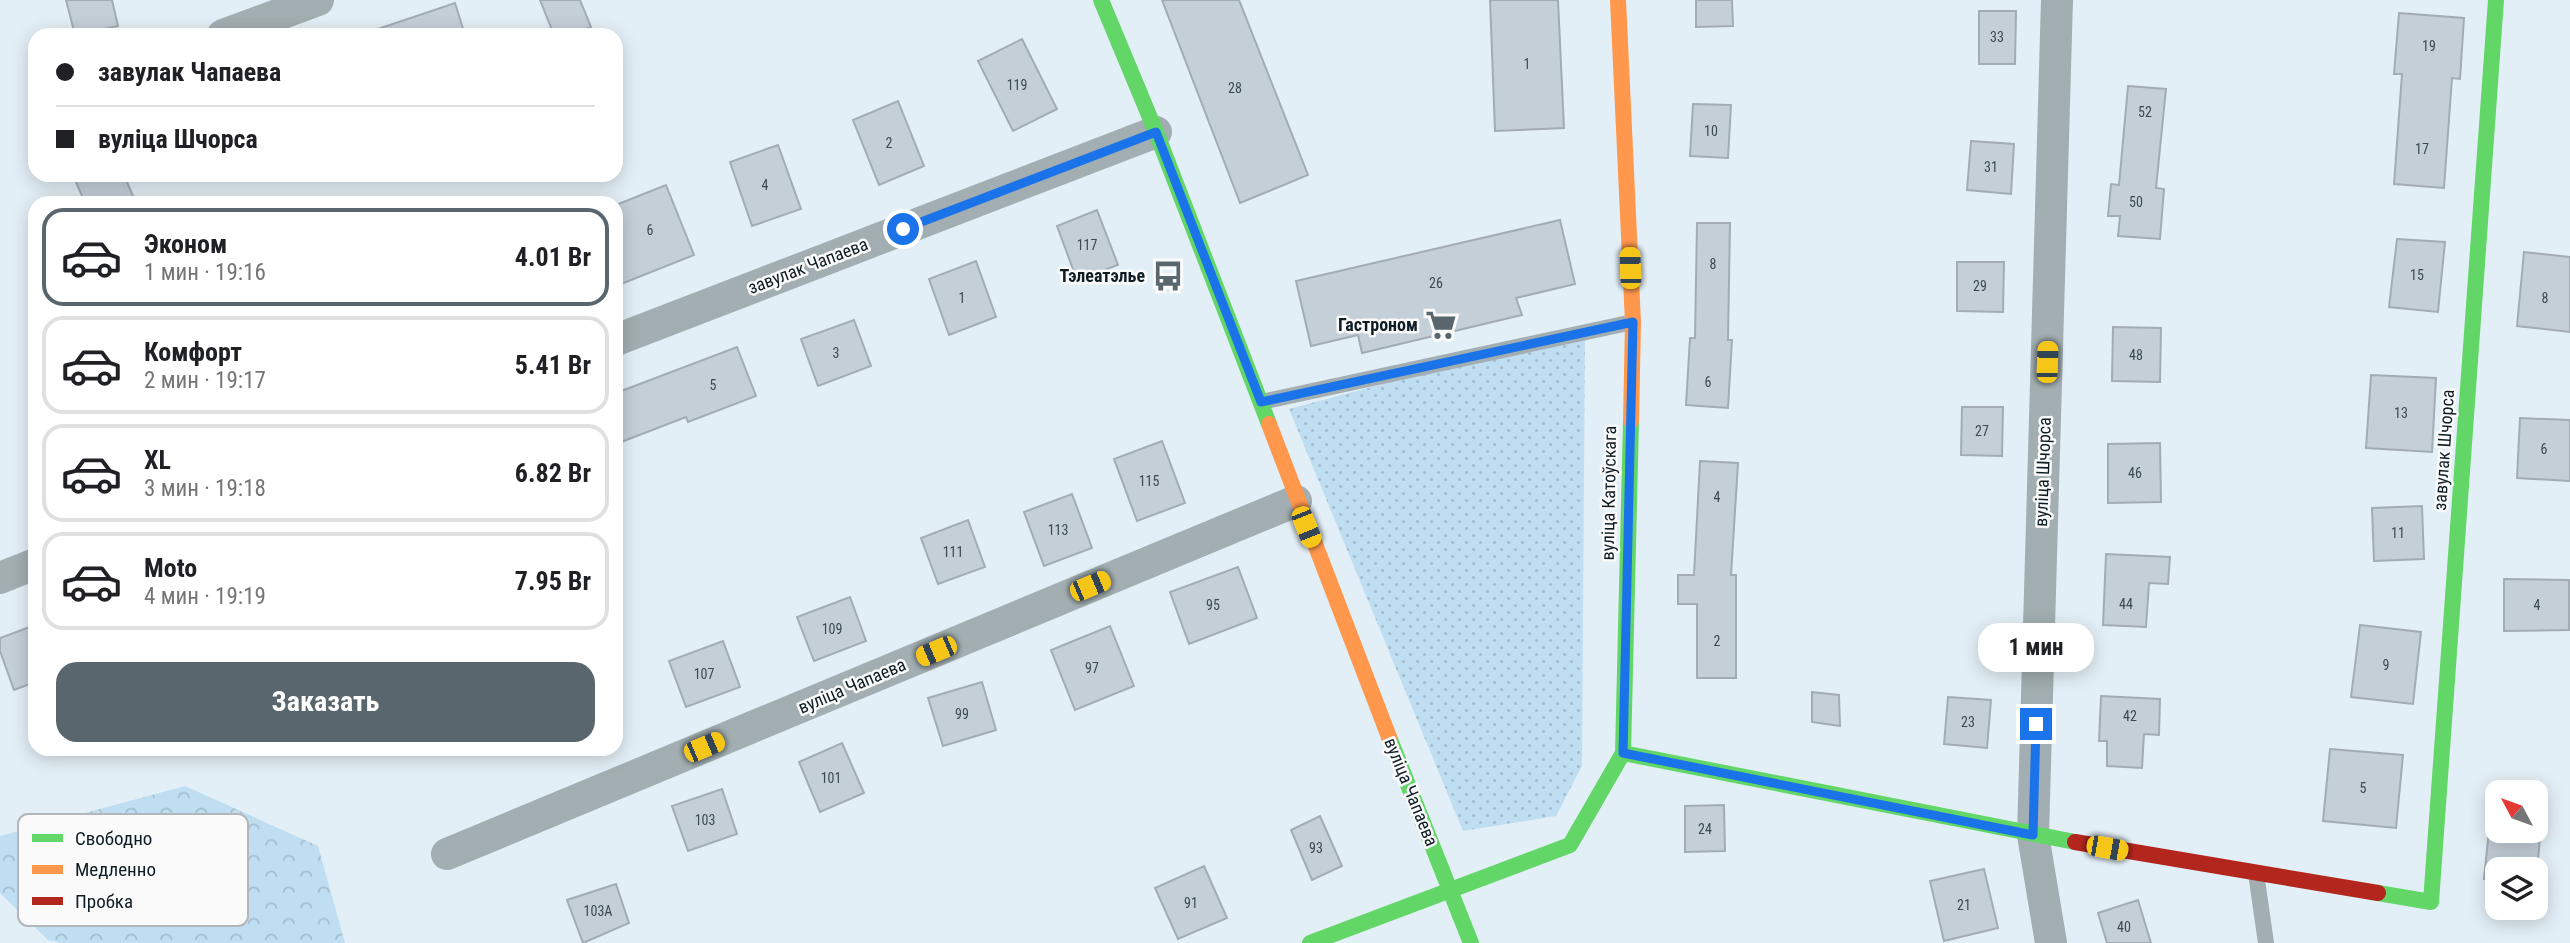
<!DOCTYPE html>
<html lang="ru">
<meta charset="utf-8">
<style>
:root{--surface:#fff;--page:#f6f6f6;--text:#202124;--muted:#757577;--line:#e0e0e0;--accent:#59666e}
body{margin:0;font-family:"Roboto Condensed",sans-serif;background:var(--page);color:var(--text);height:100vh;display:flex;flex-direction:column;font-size:26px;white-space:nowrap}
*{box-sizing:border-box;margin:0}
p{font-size:23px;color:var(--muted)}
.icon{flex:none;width:38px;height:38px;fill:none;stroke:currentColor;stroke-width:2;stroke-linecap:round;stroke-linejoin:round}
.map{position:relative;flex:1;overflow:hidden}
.panel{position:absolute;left:28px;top:196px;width:595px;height:560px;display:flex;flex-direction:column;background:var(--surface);border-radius:21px;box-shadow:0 4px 18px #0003}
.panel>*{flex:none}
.top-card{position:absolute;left:28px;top:28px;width:595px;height:154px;border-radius:21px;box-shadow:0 4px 18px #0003;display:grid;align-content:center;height:154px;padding:0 28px;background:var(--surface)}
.needle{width:46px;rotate:311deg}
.controls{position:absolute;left:2485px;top:780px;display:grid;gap:14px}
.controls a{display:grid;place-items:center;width:63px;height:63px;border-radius:14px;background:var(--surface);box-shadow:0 4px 18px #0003;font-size:35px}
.end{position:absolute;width:32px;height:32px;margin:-16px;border:9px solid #1a73e8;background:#fff;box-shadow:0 0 0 4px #fff}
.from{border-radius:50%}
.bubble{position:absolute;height:49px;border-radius:21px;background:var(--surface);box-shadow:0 4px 18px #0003;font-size:23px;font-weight:700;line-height:49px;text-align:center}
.car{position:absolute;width:21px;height:42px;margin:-21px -10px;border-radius:9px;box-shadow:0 0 5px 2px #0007;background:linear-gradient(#f5c518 24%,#345 0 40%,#f5c518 0 76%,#345 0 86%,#f5c518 0)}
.top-card b{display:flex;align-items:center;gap:24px;height:66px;font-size:26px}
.top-card b+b{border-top:2px solid var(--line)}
.top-card i{width:18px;height:18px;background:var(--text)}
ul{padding:12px 0 0;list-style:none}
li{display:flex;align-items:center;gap:21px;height:98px;margin:0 14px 10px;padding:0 14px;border:4px solid var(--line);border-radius:21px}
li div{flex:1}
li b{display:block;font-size:26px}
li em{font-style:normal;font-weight:700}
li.current{border-color:var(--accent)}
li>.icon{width:63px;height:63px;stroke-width:1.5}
.action{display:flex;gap:14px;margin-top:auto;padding:14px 28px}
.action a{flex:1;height:80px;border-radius:21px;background:var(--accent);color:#fff;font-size:28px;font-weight:700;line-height:80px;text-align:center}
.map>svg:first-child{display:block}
.forest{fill:url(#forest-crowns)}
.park{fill:url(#park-dots)}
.building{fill:#c5cfd8;stroke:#a3acb5;stroke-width:2}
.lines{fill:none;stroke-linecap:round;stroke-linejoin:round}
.lane{stroke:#a2aeb1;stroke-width:16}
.street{stroke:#a2aeb1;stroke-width:32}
.fast{stroke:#63d668;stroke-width:16}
.slow{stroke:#ff974d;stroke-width:16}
.jam{stroke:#b3261e;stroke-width:16}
.route{stroke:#1a73e8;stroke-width:9}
.labels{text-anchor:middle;stroke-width:5;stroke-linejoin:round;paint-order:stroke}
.number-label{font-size:14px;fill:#3c4951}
.street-label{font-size:18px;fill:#0e1c24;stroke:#fafafa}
.poi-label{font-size:18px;font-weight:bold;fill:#0e1c24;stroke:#fafafa;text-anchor:end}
.key{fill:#fafafa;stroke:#b3b7ba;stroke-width:2}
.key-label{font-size:19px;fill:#0e1c24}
</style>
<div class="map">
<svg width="2570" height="943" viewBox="0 0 2570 943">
<defs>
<pattern id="forest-crowns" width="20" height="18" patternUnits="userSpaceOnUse" patternTransform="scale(1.75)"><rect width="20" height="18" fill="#bfdef2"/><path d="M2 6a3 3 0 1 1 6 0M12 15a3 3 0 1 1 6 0" fill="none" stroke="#a3becf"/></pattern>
<pattern id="park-dots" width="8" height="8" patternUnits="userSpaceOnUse" patternTransform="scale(1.75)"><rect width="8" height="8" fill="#bfdef2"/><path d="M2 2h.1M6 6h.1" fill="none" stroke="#a3becf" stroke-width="1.8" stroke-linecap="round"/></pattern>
</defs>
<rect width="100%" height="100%" fill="#e3eff6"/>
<path class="forest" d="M 185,786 L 318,846 L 345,943 L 62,943 L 48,940 L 0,893 L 0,836 Z"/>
<path class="park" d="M 1585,330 L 1582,766 L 1556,816 L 1463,831 L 1289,409 Z"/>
<path class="building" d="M 66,0 L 112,0 L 118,26 L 75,35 Z
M 540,0 L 580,0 L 591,27 L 572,35 L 554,35 Z
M 1162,0 L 1239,0 L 1308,175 L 1240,203 Z
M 1490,0 L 1558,0 L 1564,128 L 1495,131 Z
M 1696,0 L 1732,0 L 1733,26 L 1696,27 Z
M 455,3 L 465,35 L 376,35 L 375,30 Z
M 1979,11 L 2016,11 L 2015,64 L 1979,64 Z
M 2399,13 L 2464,18 L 2460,79 L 2452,78 L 2444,188 L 2394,184 L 2402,74 L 2394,74 Z
M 1022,39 L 1057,109 L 1013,131 L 978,61 Z
M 2128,86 L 2166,89 L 2156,188 L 2164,189 L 2160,239 L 2118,236 L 2120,216 L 2108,216 L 2111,184 L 2119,185 Z
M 898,101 L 924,166 L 879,185 L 853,120 Z
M 1693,104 L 1731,105 L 1728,158 L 1690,156 Z
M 1971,141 L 2014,144 L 2011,194 L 1967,190 Z
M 778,145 L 801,209 L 752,226 L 730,162 Z
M 73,175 L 124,175 L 136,203 L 85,203 Z
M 666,185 L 694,255 L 616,286 L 616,205 Z
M 1097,210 L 1118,265 L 1077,280 L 1057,226 Z
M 1560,220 L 1575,284 L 1516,298 L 1522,315 L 1362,353 L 1358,335 L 1311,346 L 1296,281 Z
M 1697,223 L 1730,223 L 1728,340 L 1732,340 L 1728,408 L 1686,405 L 1690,338 L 1695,338 Z
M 2397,239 L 2445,242 L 2438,312 L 2389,307 Z
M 2524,252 L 2570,257 L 2570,332 L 2517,326 Z
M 976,261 L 996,317 L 949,335 L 929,279 Z
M 1957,262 L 2004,262 L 2003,312 L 1957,311 Z
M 854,320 L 871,366 L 818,386 L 801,339 Z
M 2113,327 L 2161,328 L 2160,382 L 2112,381 Z
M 737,347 L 756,396 L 688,422 L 686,417 L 616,444 L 616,393 Z
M 2371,375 L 2436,378 L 2432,452 L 2366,448 Z
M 1962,407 L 2003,407 L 2002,456 L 1961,455 Z
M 2520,418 L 2570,420 L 2570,481 L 2517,478 Z
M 1162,441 L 1185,503 L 1137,521 L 1114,459 Z
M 2160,443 L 2161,502 L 2108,503 L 2108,444 Z
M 1700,461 L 1738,463 L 1731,575 L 1736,575 L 1736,678 L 1697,678 L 1697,604 L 1678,604 L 1678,575 L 1694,575 Z
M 1072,494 L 1092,548 L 1044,566 L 1024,512 Z
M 2422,506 L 2424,559 L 2374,561 L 2372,508 Z
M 968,520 L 985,567 L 938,584 L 921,538 Z
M 2106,554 L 2170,557 L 2168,584 L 2149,583 L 2146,627 L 2103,625 Z
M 1238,567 L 1257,618 L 1189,644 L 1170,592 Z
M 2504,579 L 2569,580 L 2569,630 L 2504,631 Z
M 850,597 L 866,641 L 814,661 L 797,617 Z
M 35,625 L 35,682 L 14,690 L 0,651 L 0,638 Z
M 2360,625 L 2421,632 L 2413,704 L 2351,697 Z
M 1110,626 L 1134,686 L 1075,710 L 1051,650 Z
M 723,641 L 740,687 L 686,707 L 669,661 Z
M 982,682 L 996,730 L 943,746 L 928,698 Z
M 1812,692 L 1839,695 L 1840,726 L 1812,722 Z
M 2101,696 L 2160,699 L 2159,735 L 2144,734 L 2142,768 L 2107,766 L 2107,741 L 2099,741 Z
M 1948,697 L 1991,700 L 1987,748 L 1944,744 Z
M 842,743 L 864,793 L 820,812 L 799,762 Z
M 2330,749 L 2403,755 L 2396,828 L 2323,821 Z
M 722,789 L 737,834 L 688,851 L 672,806 Z
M 1724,805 L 1725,851 L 1685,852 L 1685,806 Z
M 1320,816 L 1342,866 L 1312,880 L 1291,830 Z
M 2490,820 L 2497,820 L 2497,831 L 2536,831 L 2536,824 L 2541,825 L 2536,884 L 2536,870 L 2497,870 L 2497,881 L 2484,879 Z
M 1204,866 L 1227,918 L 1178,939 L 1155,888 Z
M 1984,869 L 1998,928 L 1944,941 L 1930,881 Z
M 616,884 L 629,923 L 583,943 L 567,900 Z
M 2138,900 L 2151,943 L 2107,943 L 2098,913 Z"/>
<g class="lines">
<path class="lane" d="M 1261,402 L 1633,322
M 2256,873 L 2266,943"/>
<path class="street" d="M 223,35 L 318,0
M 616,340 L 1156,132
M 0,578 L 35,564
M 447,854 L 1296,501
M 2051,943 L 2033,835 L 2057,0"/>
<path class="fast" d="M 1101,0 L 1156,132 L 1269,424
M 1389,737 L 1471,943
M 1623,753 L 2075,842
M 2378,893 L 2431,902 L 2496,0
M 1310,943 L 1570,845 L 1623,753 L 1631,421"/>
<path class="slow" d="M 1618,0 L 1633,322 L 1631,421
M 1269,424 L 1389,737"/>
<path class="jam" d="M 2075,842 L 2378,893"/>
</g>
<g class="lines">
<path class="route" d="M 903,229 L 1156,132 L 1261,402 L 1633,322 L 1623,753 L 2033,835 L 2036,724"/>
</g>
<defs>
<g id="bus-bare" transform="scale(2.415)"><path d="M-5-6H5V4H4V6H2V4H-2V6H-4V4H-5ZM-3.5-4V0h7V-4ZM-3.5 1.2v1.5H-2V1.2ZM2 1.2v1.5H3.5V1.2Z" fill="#59666e" stroke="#fafafa" stroke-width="2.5" paint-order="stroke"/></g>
<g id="supermarket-bare" transform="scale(2.415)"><path d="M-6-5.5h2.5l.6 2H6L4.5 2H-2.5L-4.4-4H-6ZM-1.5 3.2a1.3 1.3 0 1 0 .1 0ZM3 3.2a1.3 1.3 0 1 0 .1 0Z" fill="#59666e" stroke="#fafafa" stroke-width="2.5" paint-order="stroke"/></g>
</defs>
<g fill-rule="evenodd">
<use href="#bus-bare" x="1168" y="276"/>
<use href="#supermarket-bare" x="1441" y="325"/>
</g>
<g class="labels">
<g class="number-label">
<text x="1997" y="42">33</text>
<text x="2429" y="51">19</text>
<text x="1527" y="69">1</text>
<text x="1017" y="90">119</text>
<text x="1235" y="93">28</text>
<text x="2145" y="117">52</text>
<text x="1711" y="136">10</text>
<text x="889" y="148">2</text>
<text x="2422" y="154">17</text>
<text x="1991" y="172">31</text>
<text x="765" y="190">4</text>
<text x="2136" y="207">50</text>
<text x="650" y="235">6</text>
<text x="1087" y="250">117</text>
<text x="1713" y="269">8</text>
<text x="2417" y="280">15</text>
<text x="1436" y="288">26</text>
<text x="1980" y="291">29</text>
<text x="962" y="303">1</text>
<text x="2545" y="303">8</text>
<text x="836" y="358">3</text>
<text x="2136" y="360">48</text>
<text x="1708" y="387">6</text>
<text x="713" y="390">5</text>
<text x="2401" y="418">13</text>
<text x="1982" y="436">27</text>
<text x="2544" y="454">6</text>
<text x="2135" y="478">46</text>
<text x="1149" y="486">115</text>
<text x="1717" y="502">4</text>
<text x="1058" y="535">113</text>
<text x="2398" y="538">11</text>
<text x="953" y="557">111</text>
<text x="2126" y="609">44</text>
<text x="1213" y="610">95</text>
<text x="2537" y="610">4</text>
<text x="832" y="634">109</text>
<text x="1717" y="646">2</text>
<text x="2386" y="670">9</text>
<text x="1092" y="673">97</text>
<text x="704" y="679">107</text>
<text x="962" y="719">99</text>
<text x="2130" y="721">42</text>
<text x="1968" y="727">23</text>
<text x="831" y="783">101</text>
<text x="2363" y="793">5</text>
<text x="705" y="825">103</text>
<text x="1705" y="834">24</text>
<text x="1316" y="853">93</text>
<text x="1191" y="908">91</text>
<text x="1964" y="910">21</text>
<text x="598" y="916">103А</text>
<text x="2124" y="932">40</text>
</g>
<g class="street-label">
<text transform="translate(808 266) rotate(-21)" y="6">завулак Чапаева</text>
<text transform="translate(2444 450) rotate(-86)" y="6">завулак Шчорса</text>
<text transform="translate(2043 472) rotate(-88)" y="6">вуліца Шчорса</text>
<text transform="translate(1609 493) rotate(-89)" y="6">вуліца Катоўскага</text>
<text transform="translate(852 686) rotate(-23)" y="6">вуліца Чапаева</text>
<text transform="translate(1411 792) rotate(68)" y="6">вуліца Чапаева</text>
</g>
<g class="poi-label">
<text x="1145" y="282">Тэлеатэлье</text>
<text x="1418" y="331">Гастроном</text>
</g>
</g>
<rect x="18" y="814" width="230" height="112" rx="10" class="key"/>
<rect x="32" y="834" width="31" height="8" fill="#63d668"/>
<rect x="32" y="865" width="31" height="9" fill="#ff974d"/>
<rect x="32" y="897" width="31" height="8" fill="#b3261e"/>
<g class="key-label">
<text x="75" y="845">Свободно</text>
<text x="75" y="876">Медленно</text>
<text x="75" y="908">Пробка</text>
</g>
</svg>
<div class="controls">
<a><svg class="needle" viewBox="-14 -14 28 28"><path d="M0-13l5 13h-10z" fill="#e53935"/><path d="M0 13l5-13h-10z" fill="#757577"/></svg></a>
<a><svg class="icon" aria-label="layers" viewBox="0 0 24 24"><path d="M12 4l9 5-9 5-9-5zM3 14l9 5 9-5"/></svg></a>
</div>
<i class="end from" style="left:903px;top:229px"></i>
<i class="end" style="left:2036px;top:724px"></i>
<div class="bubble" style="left:1978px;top:623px;width:116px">1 мин</div>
<i class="car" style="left:1630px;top:268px;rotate:358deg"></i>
<i class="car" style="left:2047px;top:362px;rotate:2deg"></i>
<i class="car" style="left:1306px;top:527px;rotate:158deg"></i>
<i class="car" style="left:1090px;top:586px;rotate:67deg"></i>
<i class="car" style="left:936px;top:651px;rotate:247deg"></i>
<i class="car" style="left:704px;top:747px;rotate:67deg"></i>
<i class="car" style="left:2107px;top:848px;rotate:100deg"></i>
<div class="top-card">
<b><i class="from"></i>завулак Чапаева</b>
<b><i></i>вуліца Шчорса</b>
</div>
<section class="panel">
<ul>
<li class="current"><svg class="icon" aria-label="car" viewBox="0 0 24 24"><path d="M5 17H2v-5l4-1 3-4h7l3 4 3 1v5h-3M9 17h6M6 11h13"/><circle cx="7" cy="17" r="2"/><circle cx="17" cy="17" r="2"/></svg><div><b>Эконом</b><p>1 мин · 19:16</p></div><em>4.01 Br</em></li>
<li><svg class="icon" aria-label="car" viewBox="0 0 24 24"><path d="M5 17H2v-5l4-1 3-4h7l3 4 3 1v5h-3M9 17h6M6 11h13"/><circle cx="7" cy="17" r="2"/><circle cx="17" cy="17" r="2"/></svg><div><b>Комфорт</b><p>2 мин · 19:17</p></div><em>5.41 Br</em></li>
<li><svg class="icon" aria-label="car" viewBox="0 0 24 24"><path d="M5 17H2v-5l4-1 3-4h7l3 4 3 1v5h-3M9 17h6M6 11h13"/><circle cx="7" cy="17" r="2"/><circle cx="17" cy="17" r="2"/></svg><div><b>XL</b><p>3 мин · 19:18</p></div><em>6.82 Br</em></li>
<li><svg class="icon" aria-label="car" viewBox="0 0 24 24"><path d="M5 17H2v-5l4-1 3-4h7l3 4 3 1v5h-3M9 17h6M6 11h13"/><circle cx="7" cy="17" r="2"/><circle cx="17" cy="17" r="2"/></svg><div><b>Moto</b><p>4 мин · 19:19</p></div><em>7.95 Br</em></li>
</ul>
<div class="action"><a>Заказать</a></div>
</section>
</div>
